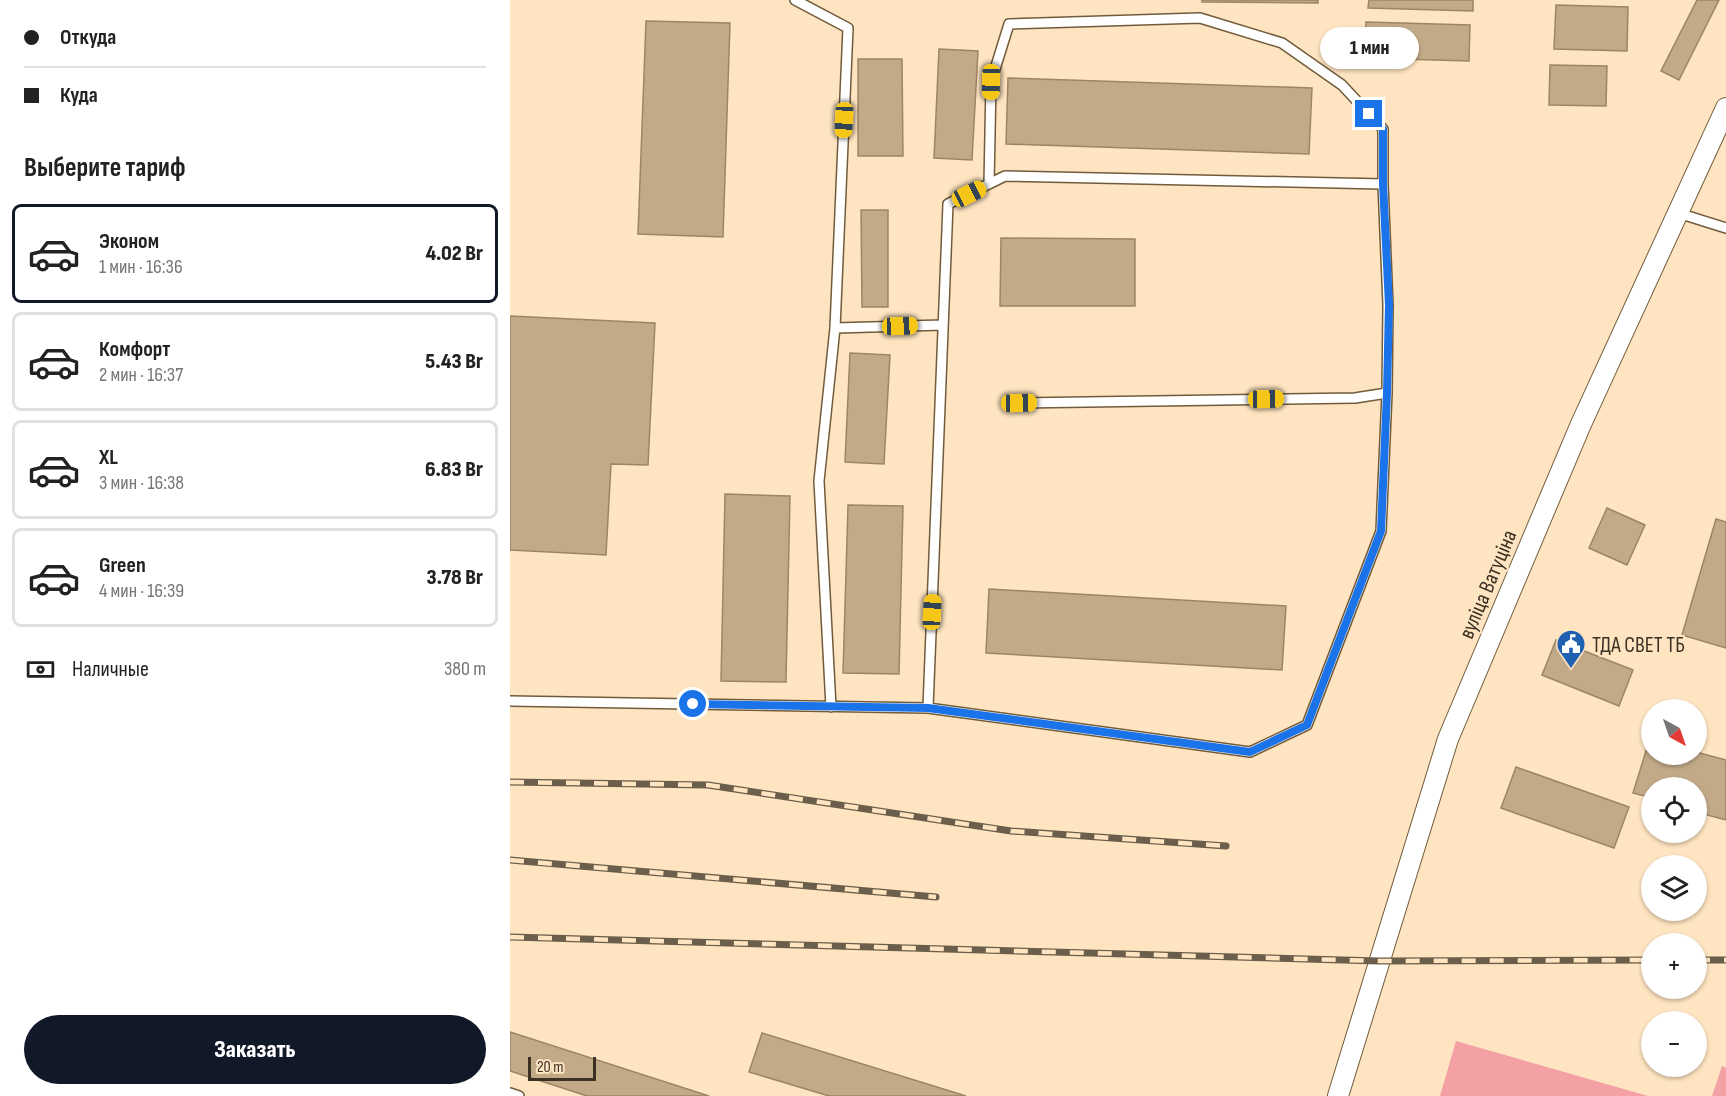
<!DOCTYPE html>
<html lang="ru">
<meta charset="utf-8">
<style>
:root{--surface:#fff;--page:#f2f2f2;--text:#222;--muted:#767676;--line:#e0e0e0;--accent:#111827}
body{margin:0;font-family:"Sofia Sans Condensed",sans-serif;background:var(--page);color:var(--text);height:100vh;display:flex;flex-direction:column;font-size:22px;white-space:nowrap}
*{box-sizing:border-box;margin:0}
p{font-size:20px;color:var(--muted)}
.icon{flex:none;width:33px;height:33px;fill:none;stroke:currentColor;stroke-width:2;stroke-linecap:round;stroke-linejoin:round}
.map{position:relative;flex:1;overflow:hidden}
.side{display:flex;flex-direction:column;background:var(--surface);width:510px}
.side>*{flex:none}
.banner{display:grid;align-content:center;height:132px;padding:0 24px;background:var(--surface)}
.needle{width:39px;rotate:140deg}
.buttons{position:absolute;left:1131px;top:699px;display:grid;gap:12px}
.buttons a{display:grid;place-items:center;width:66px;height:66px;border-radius:50%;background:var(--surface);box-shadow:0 2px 4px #0004;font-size:30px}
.scale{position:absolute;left:18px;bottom:15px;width:68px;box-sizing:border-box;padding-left:6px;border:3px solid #3a3123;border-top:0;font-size:16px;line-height:21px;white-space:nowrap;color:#3a3123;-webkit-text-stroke:4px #fee4c0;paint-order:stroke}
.end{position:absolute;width:27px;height:27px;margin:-14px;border:8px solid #1a73e8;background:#fff;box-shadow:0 0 0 3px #fff}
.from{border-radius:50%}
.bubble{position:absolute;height:42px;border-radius:21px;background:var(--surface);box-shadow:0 2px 4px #0004;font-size:20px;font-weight:800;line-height:42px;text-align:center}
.car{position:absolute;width:18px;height:36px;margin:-18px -9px;border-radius:8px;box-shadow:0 0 4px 2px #0007;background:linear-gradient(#f5c518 24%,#345 0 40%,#f5c518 0 76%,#345 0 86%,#f5c518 0)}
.banner b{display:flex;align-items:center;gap:21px;height:57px;font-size:22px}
.banner b+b{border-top:2px solid var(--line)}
.banner i{width:15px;height:15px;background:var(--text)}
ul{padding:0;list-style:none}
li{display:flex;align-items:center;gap:18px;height:99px;margin:0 12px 9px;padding:0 12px;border:3px solid var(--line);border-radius:9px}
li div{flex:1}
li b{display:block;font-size:22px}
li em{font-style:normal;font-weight:800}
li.selected{border-color:var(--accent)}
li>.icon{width:54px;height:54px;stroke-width:1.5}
h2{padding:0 24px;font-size:27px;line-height:72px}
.pay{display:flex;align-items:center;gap:15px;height:66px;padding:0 24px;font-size:22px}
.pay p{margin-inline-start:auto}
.action{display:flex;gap:12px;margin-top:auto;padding:12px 24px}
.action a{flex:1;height:69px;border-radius:36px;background:var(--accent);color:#fff;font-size:24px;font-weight:800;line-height:69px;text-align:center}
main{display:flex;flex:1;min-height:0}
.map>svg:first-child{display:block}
.green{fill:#f4a1a5}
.building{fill:#c2aa88;stroke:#9d8564;stroke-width:1.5}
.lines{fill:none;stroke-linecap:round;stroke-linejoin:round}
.lane-casing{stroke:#715b3b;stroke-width:12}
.street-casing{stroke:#715b3b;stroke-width:22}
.lane{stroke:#fff;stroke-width:9}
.street{stroke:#fff;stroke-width:20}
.rail-casing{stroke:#6b5e4a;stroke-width:7}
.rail{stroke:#fee4c0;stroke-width:4.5;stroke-dasharray:14;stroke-linecap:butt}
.route{stroke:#1a73e8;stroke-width:8}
.labels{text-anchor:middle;stroke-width:4.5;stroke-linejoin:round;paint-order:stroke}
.street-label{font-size:22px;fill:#3a3123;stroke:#fee4c0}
.poi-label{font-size:22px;fill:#3a3123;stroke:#fee4c0;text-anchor:start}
</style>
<main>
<section class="side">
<div class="banner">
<b><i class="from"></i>Откуда</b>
<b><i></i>Куда</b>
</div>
<h2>Выберите тариф</h2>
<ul>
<li class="selected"><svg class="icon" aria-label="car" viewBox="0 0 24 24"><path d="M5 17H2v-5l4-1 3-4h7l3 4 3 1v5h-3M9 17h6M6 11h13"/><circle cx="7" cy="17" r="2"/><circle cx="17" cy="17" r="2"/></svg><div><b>Эконом</b><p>1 мин · 16:36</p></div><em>4.02 Br</em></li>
<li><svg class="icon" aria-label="car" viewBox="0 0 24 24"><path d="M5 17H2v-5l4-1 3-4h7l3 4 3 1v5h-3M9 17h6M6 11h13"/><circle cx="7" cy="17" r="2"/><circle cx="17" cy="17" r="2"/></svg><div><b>Комфорт</b><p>2 мин · 16:37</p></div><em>5.43 Br</em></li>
<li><svg class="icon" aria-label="car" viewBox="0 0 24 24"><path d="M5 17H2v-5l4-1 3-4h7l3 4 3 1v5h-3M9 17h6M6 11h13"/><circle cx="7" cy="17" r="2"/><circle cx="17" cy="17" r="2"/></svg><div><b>XL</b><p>3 мин · 16:38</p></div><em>6.83 Br</em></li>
<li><svg class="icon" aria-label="car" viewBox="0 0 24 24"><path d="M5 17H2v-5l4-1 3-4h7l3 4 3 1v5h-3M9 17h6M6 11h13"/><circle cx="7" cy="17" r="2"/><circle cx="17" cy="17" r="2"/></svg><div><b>Green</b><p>4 мин · 16:39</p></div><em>3.78 Br</em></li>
</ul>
<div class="pay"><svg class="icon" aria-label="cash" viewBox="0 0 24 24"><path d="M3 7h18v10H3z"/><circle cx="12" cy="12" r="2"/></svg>Наличные<p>380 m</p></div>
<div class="action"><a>Заказать</a></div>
</section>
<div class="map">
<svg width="1216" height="1096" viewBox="0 0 1216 1096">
<rect width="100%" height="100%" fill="#fee4c0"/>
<path class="green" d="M 946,1041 L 1138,1096 L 930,1096 Z
M 1212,1066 L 1216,1068 L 1216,1096 L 1202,1096 Z"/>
<path class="building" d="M 692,0 L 808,0 L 808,3 L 692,2 Z
M 859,0 L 963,0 L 963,11 L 858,8 Z
M 1187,0 L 1209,0 L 1169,80 L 1151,71 Z
M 1046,5 L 1118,7 L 1117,51 L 1044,49 Z
M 136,21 L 220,23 L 213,237 L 128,234 Z
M 856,22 L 960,25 L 959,61 L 854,58 Z
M 429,49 L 468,51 L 462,160 L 424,158 Z
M 348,59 L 392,59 L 393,156 L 348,156 Z
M 1040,65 L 1097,66 L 1096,106 L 1039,105 Z
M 498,78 L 802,88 L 799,154 L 496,144 Z
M 351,210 L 378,210 L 378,307 L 352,307 Z
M 491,238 L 625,239 L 625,306 L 490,306 Z
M 0,316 L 145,323 L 138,465 L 101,464 L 96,555 L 0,550 Z
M 340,353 L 380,355 L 374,464 L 335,462 Z
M 215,494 L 280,496 L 276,682 L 211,681 Z
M 338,505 L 393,506 L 389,674 L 333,673 Z
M 1097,508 L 1135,525 L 1117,565 L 1079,548 Z
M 1206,519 L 1216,522 L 1216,648 L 1172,635 Z
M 479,589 L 776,606 L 772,670 L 476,653 Z
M 1046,640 L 1123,670 L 1109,706 L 1032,675 Z
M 1140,738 L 1142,738 L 1142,754 L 1186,754 L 1186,752 L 1216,760 L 1216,820 L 1186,812 L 1186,788 L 1142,788 L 1142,798 L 1123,793 Z
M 1006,767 L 1119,807 L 1104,848 L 991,808 Z
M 0,1032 L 199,1096 L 77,1096 L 0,1071 Z
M 252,1033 L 456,1096 L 319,1096 L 239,1072 Z"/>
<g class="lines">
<g class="lane-casing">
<path id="lane" d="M 285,0 L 338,28 L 325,328 L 309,481 L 321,707
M 479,184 L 481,82 L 499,24 L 690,18 L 772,43 L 832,85 L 873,129 L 873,184
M 1168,213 L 1216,228
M 325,328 L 433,325
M 509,403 L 845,398 L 877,393 L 871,531 L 797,725 L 740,752 L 418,708 L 438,204 L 495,176 L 873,184 L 878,305 L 877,393
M 0,701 L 418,708
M 0,1093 L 9,1096"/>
</g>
<g class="street-casing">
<path id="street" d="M 828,1096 L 938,739 L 1071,424 L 1216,108"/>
</g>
<use href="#lane" class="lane"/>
<use href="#street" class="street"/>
<g class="rail-casing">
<path id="rail" d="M 0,782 L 198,785 L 501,831 L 716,846
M 0,860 L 426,897
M 0,937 L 869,961 L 1142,960
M 1186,960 L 1216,960"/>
</g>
<use href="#rail" class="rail"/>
</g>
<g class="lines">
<path class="route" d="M 183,704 L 418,708 L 740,752 L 797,725 L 871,531 L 877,393 L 879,305 L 873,184 L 873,129 L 859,114"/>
</g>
<defs>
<g id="civic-pin" transform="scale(1.5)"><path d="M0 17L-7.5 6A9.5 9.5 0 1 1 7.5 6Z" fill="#1f60b1" stroke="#fee4c0"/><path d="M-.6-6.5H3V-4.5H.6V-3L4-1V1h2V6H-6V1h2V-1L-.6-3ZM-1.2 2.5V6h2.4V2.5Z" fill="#fff"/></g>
</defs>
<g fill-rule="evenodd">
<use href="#civic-pin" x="1061" y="644"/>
</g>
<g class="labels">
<g class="street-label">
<text transform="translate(977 584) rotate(-67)" y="8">вуліца Ватуціна</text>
</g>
<g class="poi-label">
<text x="1082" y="652">ТДА СВЕТ ТБ</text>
</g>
</g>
</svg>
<div class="buttons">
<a><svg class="needle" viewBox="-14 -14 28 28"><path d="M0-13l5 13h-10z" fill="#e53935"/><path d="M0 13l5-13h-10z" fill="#767676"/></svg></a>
<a><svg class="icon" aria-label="locate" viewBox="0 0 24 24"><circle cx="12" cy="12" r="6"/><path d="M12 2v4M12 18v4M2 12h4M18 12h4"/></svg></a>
<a><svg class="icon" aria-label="layers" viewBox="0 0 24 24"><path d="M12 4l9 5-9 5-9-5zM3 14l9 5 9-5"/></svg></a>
<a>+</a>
<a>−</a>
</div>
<div class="scale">20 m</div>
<i class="end from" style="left:183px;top:704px"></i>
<i class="end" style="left:859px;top:114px"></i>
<div class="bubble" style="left:810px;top:27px;width:99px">1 мин</div>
<i class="car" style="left:481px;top:82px;rotate:181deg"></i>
<i class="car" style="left:334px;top:120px;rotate:183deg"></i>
<i class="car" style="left:459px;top:194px;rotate:64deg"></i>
<i class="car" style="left:390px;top:326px;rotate:88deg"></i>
<i class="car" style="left:756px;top:399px;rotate:89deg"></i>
<i class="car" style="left:509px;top:403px;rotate:89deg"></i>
<i class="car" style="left:422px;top:612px;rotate:3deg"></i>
</div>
</main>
